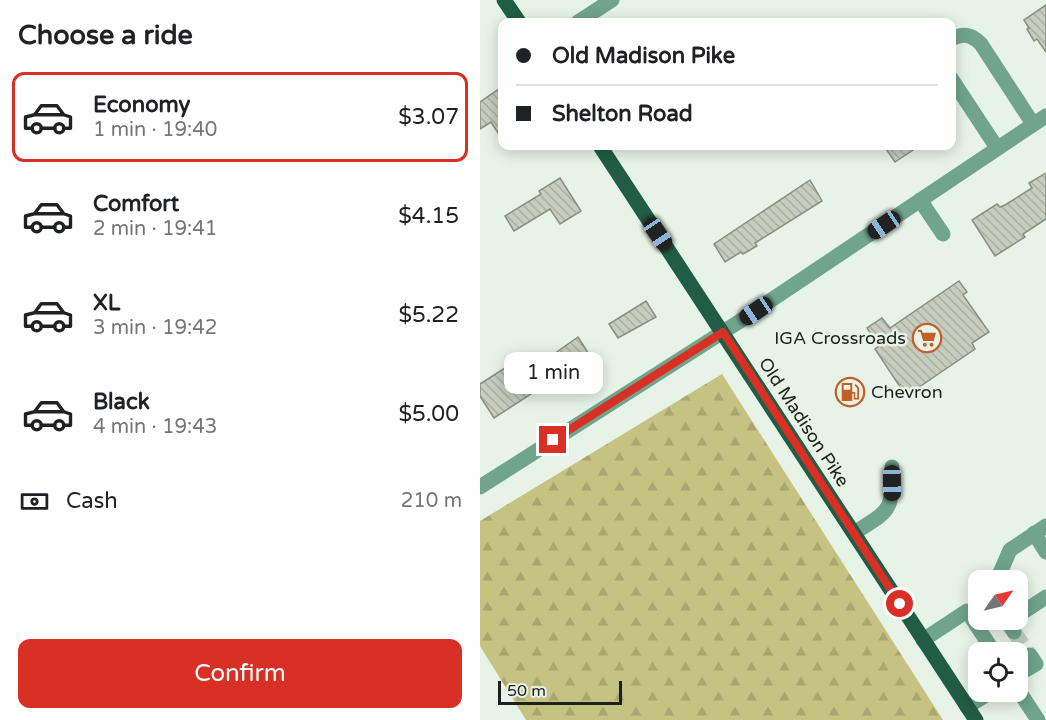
<!DOCTYPE html>
<meta charset="utf-8">
<style>
:root{--surface:#fff;--page:#f6f6f6;--text:#202124;--muted:#757577;--line:#e0e0e0;--accent:#d93025}
body{margin:0;font-family:"Varela Round",sans-serif;background:var(--page);color:var(--text);height:100vh;display:flex;flex-direction:column;font-size:22px;white-space:nowrap}
*{box-sizing:border-box;margin:0}
p{font-size:20px;color:var(--muted)}
.icon{flex:none;width:33px;height:33px;fill:none;stroke:currentColor;stroke-width:2;stroke-linecap:round;stroke-linejoin:round}
.map{position:relative;flex:1;overflow:hidden}
.sheet{display:flex;flex-direction:column;background:var(--surface);width:480px}
.sheet>*{flex:none}
.top-card{position:absolute;left:18px;top:18px;width:458px;height:132px;border-radius:12px;box-shadow:0 3px 15px #0003;display:grid;align-content:center;height:132px;padding:0 18px;background:var(--surface)}
.needle{width:39px;rotate:56deg}
.tools{position:absolute;left:488px;top:570px;display:grid;gap:12px}
.tools a{display:grid;place-items:center;width:60px;height:60px;border-radius:12px;background:var(--surface);box-shadow:0 3px 15px #0003;font-size:30px}
.scale{position:absolute;left:18px;bottom:15px;width:124px;box-sizing:border-box;padding-left:6px;border:3px solid #1d211d;border-top:0;font-size:16px;line-height:21px;white-space:nowrap;color:#1d211d;-webkit-text-stroke:4px #e7f3e7;paint-order:stroke}
.end{position:absolute;width:27px;height:27px;margin:-14px;border:8px solid #d93025;background:#fff;box-shadow:0 0 0 3px #fff}
.from{border-radius:50%}
.bubble{position:absolute;height:42px;border-radius:12px;background:var(--surface);box-shadow:0 3px 15px #0003;font-size:20px;font-weight:600;line-height:42px;text-align:center}
.car{position:absolute;width:18px;height:36px;margin:-18px -9px;border-radius:8px;box-shadow:0 0 4px 2px #0007;background:linear-gradient(#222 24%,#8ab4d8 0 40%,#222 0 76%,#8ab4d8 0 86%,#222 0)}
.top-card b{display:flex;align-items:center;gap:21px;height:57px;font-size:22px}
.top-card b+b{border-top:2px solid var(--line)}
.top-card i{width:15px;height:15px;background:var(--text)}
ul{padding:0;list-style:none}
li{display:flex;align-items:center;gap:18px;height:90px;margin:0 12px 9px;padding:0 6px;border:3px solid transparent;border-radius:12px}
li div{flex:1}
li b{display:block;font-size:22px}
li em{font-style:normal;font-weight:600}
li.selected{border-color:var(--accent)}
li>.icon{width:54px;height:54px;stroke-width:1.5}
h2{padding:0 18px;font-size:27px;line-height:72px}
.pay{display:flex;align-items:center;gap:15px;height:66px;padding:0 18px;font-size:22px}
.pay p{margin-inline-start:auto}
.primary-button{display:flex;gap:12px;margin-top:auto;padding:12px 18px}
.primary-button a{flex:1;height:69px;border-radius:12px;background:var(--accent);color:#fff;font-size:24px;font-weight:600;line-height:69px;text-align:center}
main{display:flex;flex:1;min-height:0}
.map>svg:first-child{display:block}
.forest{fill:url(#forest-firs)}
.building{fill:url(#building-back-hatch);stroke:#898e81;stroke-width:1.5}
.lines{fill:none;stroke-linecap:round;stroke-linejoin:round}
.minor-tunnel{stroke:#bfc9bf;stroke-width:15;stroke-dasharray:15 8;stroke-linecap:butt}
.minor{stroke:#71a48c;stroke-width:15}
.major{stroke:#215d44;stroke-width:15}
.route{stroke:#d93025;stroke-width:8}
.labels{text-anchor:middle;stroke-width:5;stroke-linejoin:round;paint-order:stroke}
.poi-label{font-size:18px;fill:#1d211d;stroke:#e7f3e7;text-anchor:end}
.street-label{font-size:18px;fill:#1d211d;stroke:#e7f3e7}
</style>
<main>
<section class="sheet">
<h2>Choose a ride</h2>
<ul>
<li class="selected"><svg class="icon" aria-label="car" viewBox="0 0 24 24"><path d="M5 17H2v-5l4-1 3-4h7l3 4 3 1v5h-3M9 17h6M6 11h13"/><circle cx="7" cy="17" r="2"/><circle cx="17" cy="17" r="2"/></svg><div><b>Economy</b><p>1 min · 19:40</p></div><em>$3.07</em></li>
<li><svg class="icon" aria-label="car" viewBox="0 0 24 24"><path d="M5 17H2v-5l4-1 3-4h7l3 4 3 1v5h-3M9 17h6M6 11h13"/><circle cx="7" cy="17" r="2"/><circle cx="17" cy="17" r="2"/></svg><div><b>Comfort</b><p>2 min · 19:41</p></div><em>$4.15</em></li>
<li><svg class="icon" aria-label="car" viewBox="0 0 24 24"><path d="M5 17H2v-5l4-1 3-4h7l3 4 3 1v5h-3M9 17h6M6 11h13"/><circle cx="7" cy="17" r="2"/><circle cx="17" cy="17" r="2"/></svg><div><b>XL</b><p>3 min · 19:42</p></div><em>$5.22</em></li>
<li><svg class="icon" aria-label="car" viewBox="0 0 24 24"><path d="M5 17H2v-5l4-1 3-4h7l3 4 3 1v5h-3M9 17h6M6 11h13"/><circle cx="7" cy="17" r="2"/><circle cx="17" cy="17" r="2"/></svg><div><b>Black</b><p>4 min · 19:43</p></div><em>$5.00</em></li>
</ul>
<div class="pay"><svg class="icon" aria-label="cash" viewBox="0 0 24 24"><path d="M3 7h18v10H3z"/><circle cx="12" cy="12" r="2"/></svg>Cash<p>210 m</p></div>
<div class="primary-button"><a>Confirm</a></div>
</section>
<div class="map">
<svg width="566" height="720" viewBox="0 0 566 720">
<defs>
<pattern id="forest-firs" width="22" height="20" patternUnits="userSpaceOnUse" patternTransform="scale(1.5)"><rect width="22" height="20" fill="#c6c281"/><path d="M5 1l3.5 6h-7zM16 11l3.5 6h-7z" fill="#aaa66f"/></pattern>
<pattern id="building-back-hatch" width="6" height="6" patternUnits="userSpaceOnUse" patternTransform="scale(1.5)"><rect width="6" height="6" fill="#c6ccbe"/><path d="M-1 5l2 2M0 0l6 6M5-1l2 2" fill="none" stroke="#aaafa3"/></pattern>
</defs>
<rect width="100%" height="100%" fill="#e7f3e7"/>
<path class="forest" d="M 242,374 L 463,720 L 46,720 L 0,646 L 0,521 Z"/>
<path class="building" d="M 566,5 L 566,52 L 557,39 L 554,41 L 547,29 L 549,28 L 544,20 Z
M 22,87 L 22,139 L 11,122 L 0,129 L 0,102 Z
M 404,146 L 439,146 L 415,162 Z
M 566,173 L 566,219 L 543,234 L 545,237 L 515,256 L 492,220 L 517,204 L 520,207 L 525,205 L 552,188 L 549,183 Z
M 80,178 L 101,211 L 80,224 L 70,209 L 34,231 L 25,216 L 61,194 L 59,191 Z
M 330,180 L 342,201 L 275,243 L 277,246 L 263,254 L 261,252 L 245,262 L 234,244 Z
M 479,281 L 487,292 L 483,295 L 509,332 L 492,343 L 495,349 L 426,396 L 395,349 L 399,346 L 387,328 L 402,318 L 410,328 Z
M 166,301 L 176,317 L 138,338 L 129,324 Z
M 98,337 L 112,359 L 90,373 L 88,370 L 14,418 L 0,396 L 0,384 L 28,366 L 37,380 Z"/>
<g class="lines">
<path class="minor-tunnel" d="M 534,632 L 550,655"/>
<path class="minor" d="M 98,22 L 132,0
M 471,39 C 484,33 491,34 501,44 L 553,124
M 471,78 L 517,148
M 440,200 L 463,234
M 0,487 L 257,323 L 566,116
M 374,533 C 411,509 412,513 412,467
M 554,533 L 566,552
M 517,580 L 530,550 L 566,526
M 537,616 L 566,597
M 526,620 L 534,632
M 443,640 L 487,611 L 514,652
M 537,675 L 556,664 L 550,655
M 537,688 L 558,720
M 487,707 L 511,692"/>
<path class="major" d="M 24,0 L 39,22
M 120,146 L 496,720"/>
</g>
<g class="lines">
<path class="route" d="M 73,440 L 243,332 L 420,604"/>
</g>
<defs>
<g id="supermarket-ring" transform="scale(1.5)"><circle r="9.5" fill="#e7f3e7" stroke="#c36027" stroke-width="1.5"/><path d="M-6-5.5h2.5l.6 2H6L4.5 2H-2.5L-4.4-4H-6ZM-1.5 3.2a1.3 1.3 0 1 0 .1 0ZM3 3.2a1.3 1.3 0 1 0 .1 0Z" fill="#c36027"/></g>
<g id="fuel-ring" transform="scale(1.5)"><circle r="9.5" fill="#e7f3e7" stroke="#c36027" stroke-width="1.5"/><path d="M-5.5-6h7V0h2V4h1.3V-2.5L3-4.5l.8-.8L6-3V5H2.5V1h-1V6h-7ZM-4.2-4.7v3.2H.2V-4.7Z" fill="#c36027"/></g>
</defs>
<g fill-rule="evenodd">
<use href="#supermarket-ring" x="447" y="338"/>
<use href="#fuel-ring" x="370" y="392"/>
</g>
<g class="labels">
<g class="poi-label">
<text x="426" y="344">IGA Crossroads</text>
<text x="391" y="398" text-anchor="start">Chevron</text>
</g>
<g class="street-label">
<text transform="translate(324 422) rotate(57)" y="6">Old Madison Pike</text>
</g>
</g>
</svg>
<div class="tools">
<a><svg class="needle" viewBox="-14 -14 28 28"><path d="M0-13l5 13h-10z" fill="#e53935"/><path d="M0 13l5-13h-10z" fill="#757577"/></svg></a>
<a><svg class="icon" aria-label="locate" viewBox="0 0 24 24"><circle cx="12" cy="12" r="6"/><path d="M12 2v4M12 18v4M2 12h4M18 12h4"/></svg></a>
</div>
<div class="scale">50 m</div>
<i class="end from" style="left:420px;top:604px"></i>
<i class="end" style="left:73px;top:440px"></i>
<div class="bubble" style="left:24px;top:352px;width:99px">1 min</div>
<i class="car" style="left:404px;top:225px;rotate:236deg"></i>
<i class="car" style="left:178px;top:234px;rotate:146deg"></i>
<i class="car" style="left:276px;top:311px;rotate:236deg"></i>
<i class="car" style="left:412px;top:483px;rotate:179deg"></i>
<div class="top-card">
<b><i class="from"></i>Old Madison Pike</b>
<b><i></i>Shelton Road</b>
</div>
</div>
</main>
